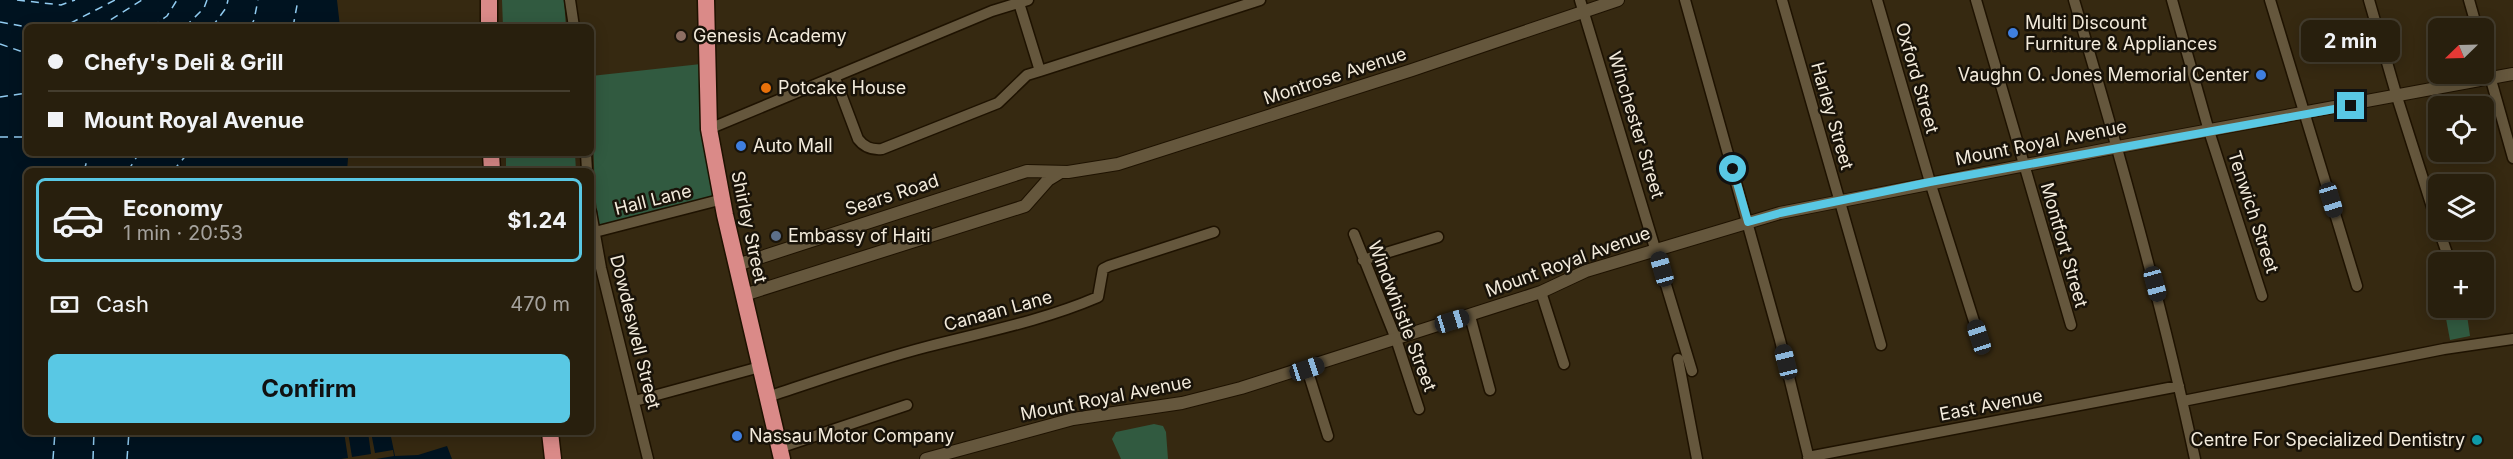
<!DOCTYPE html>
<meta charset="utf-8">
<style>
:root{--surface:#281f0d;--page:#342c1b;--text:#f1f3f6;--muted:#a5a29d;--line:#443d2e;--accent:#59c8e4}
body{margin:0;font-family:Inter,sans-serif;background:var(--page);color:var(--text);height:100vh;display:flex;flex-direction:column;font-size:22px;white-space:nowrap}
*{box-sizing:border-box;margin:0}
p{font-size:20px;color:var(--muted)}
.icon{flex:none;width:33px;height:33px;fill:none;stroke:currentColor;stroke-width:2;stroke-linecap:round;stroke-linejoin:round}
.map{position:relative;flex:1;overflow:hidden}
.details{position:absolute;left:24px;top:168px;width:570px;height:267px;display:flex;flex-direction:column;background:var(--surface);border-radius:9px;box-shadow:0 3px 15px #0003,0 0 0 2px var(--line)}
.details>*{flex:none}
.banner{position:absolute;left:24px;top:24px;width:570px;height:132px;border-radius:9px;box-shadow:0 3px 15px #0003,0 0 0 2px var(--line);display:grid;align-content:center;height:132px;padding:0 24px;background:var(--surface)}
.needle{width:39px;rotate:247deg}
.tools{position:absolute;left:2428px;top:18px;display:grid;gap:12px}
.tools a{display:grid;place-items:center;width:66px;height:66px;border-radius:9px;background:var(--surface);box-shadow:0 3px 15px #0003,0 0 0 2px var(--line);font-size:30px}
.end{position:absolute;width:27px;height:27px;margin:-14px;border:8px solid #59c8e4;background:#111;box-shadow:0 0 0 3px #111}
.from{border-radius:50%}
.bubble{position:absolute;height:42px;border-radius:9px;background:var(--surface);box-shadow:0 3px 15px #0003,0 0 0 2px var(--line);font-size:20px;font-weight:700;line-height:42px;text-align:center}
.car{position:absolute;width:18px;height:36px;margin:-18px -9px;border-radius:8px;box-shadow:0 0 4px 2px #0007;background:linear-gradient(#222 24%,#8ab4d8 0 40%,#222 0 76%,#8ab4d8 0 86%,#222 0)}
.banner b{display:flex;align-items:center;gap:21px;height:57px;font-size:22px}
.banner b+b{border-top:2px solid var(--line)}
.banner i{width:15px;height:15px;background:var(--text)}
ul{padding:10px 0 0;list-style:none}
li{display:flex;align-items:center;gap:18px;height:84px;margin:0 12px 9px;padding:0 12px;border:3px solid transparent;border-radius:9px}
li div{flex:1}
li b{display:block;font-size:22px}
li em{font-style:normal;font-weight:700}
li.active{border-color:var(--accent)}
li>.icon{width:54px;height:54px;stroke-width:1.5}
.pay{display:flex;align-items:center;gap:15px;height:66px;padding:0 24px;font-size:22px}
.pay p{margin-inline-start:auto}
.button{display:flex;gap:12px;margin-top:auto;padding:12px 24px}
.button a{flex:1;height:69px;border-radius:9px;background:var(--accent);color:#111;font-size:24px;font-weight:700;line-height:69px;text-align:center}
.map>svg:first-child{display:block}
.green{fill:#315a40}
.water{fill:#001320}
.pier{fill:#362911}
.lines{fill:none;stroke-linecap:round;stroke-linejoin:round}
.ferry{stroke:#91ccf1;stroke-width:1.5;stroke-dasharray:8 6;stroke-linecap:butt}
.minor-casing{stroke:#1e1200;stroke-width:13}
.tertiary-casing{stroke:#1e1200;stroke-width:14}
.trunk-casing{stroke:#1e1200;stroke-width:19}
.minor{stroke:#65573d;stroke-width:10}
.tertiary{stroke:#65573d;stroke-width:12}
.trunk{stroke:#da8a88;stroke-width:16}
.route{stroke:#59c8e4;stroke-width:8}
.shop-dot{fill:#3f7fe0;stroke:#191309;stroke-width:2}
.education-dot{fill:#8d6e63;stroke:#191309;stroke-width:2}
.food-dot{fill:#e8710a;stroke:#191309;stroke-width:2}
.service-dot{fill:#5c6f8a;stroke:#191309;stroke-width:2}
.culture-dot{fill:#0f9aa8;stroke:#191309;stroke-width:2}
.labels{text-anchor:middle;stroke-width:5;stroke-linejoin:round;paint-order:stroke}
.poi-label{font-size:18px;fill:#f3ebdc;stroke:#191309;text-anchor:start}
.street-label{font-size:18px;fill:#f3ebdc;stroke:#191309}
</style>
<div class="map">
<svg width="2513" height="459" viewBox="0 0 2513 459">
<rect width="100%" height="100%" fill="#362911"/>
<path class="green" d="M 502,0 L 564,0 L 566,27 L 503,27 Z
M 701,64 L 716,195 L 599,225 L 595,195 L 591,76 Z
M 506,153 L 575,153 L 576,171 L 506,171 Z
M 2444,308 L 2466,308 L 2470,336 L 2450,340 Z
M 1154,424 L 1163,426 L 1166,432 L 1168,459 L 1121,459 L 1112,439 L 1116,432 Z"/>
<path class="water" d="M 0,0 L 337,0 L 340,27 L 27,27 L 27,153 L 368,153 L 348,158 L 347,171 L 27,171 L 27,432 L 390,432 L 395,456 L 418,455 L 447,446 L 452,459 L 0,459 Z"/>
<path class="pier" d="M 344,432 L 348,432 L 352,457 L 371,454 L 368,432 L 371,432 L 375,453 L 393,450 L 394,456 L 376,459 L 341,459 L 348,458 Z"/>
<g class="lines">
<path class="ferry" d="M 17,0 L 61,5 L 75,0
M 0,22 L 27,27
M 29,27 L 67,25 L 115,0
M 99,27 L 142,0
M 152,27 L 167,16 L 177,0
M 185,27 L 204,8 L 207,0
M 212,27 L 226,8 L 228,0
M 250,27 L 254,20 L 258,0
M 293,27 L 298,0
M 0,44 L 23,52 L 27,52
M 0,97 L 27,93
M 0,137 L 27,137
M 84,171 L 89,153
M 128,171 L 139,153
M 173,171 L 188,153
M 53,459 L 55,432
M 93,459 L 94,432
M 127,459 L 129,432"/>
<g class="minor-casing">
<path id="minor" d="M 570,0 L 574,27
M 1580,0 L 1692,371
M 1685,0 L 1780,340 L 1809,459
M 1782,0 L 1881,345
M 1877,0 L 1930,182 L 1979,337
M 1976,0 L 2071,325
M 2074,0 C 2119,152 2162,304 2195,459
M 2172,0 L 2209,131 L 2262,296
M 2270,0 L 2357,286
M 2369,0 L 2397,97 L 2439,229
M 2469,0 L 2477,28
M 2484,55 L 2513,158
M 1040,71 L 1260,0
M 835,78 L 858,139 C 864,147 871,150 882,149 L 998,103 L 1027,75 L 1040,71 L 1019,3
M 709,129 L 992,11 L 1028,0
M 586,153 L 587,171
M 591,212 L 601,268 L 648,459
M 2439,230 L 2450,262
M 591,233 L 723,199
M 1354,234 L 1396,339 L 1419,409
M 1363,260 L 1438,237
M 1541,292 L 1564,364
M 1470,316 L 1490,390
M 1678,359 L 1697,459
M 1307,369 L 1328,436
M 767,397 C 820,380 872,361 926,347 C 984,332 1042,321 1098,297 L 1103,269 L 1109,266 L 1214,232
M 635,401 L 760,367
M 2183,401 L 2444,349 L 2513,339
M 779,448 L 907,405
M 1808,457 L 2179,386"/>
</g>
<g class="tertiary-casing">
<path id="tertiary" d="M 737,265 L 1027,171 L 1068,172 L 1118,164 L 1412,70 L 1618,0
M 744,295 L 1025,206 L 1048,180 L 1061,172
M 926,459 L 1073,419 L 1182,403 L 1241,388 L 1541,292 L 1586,271 L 1780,213 L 2118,147 L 2513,74"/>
</g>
<g class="trunk-casing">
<path id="trunk" d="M 489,0 L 489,27
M 706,0 L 709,129 L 725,215 L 782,459
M 491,153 L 492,171
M 550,432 L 553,459"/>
</g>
<use href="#minor" class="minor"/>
<use href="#tertiary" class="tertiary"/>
<use href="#trunk" class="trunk"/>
</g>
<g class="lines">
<path class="route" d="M 1733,169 L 1748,222 L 1780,213 L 1930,182 L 2351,106"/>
</g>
<g class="shop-dot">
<circle cx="2013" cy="33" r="6"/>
<circle cx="2261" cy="75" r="6"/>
<circle cx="741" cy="146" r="6"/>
<circle cx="737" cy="436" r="6"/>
</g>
<circle class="education-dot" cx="681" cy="36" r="6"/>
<circle class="food-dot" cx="766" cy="88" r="6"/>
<circle class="service-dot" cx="776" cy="236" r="6"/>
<circle class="culture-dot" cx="2477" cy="440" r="6"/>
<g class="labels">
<g class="poi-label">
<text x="2025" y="29">Multi Discount<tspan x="2025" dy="21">Furniture &amp; Appliances</tspan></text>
<text x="693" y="42">Genesis Academy</text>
<text x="2249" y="81" text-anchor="end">Vaughn O. Jones Memorial Center</text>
<text x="778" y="94">Potcake House</text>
<text x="753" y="152">Auto Mall</text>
<text x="788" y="242">Embassy of Haiti</text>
<text x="749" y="442">Nassau Motor Company</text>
<text x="2465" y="446" text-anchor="end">Centre For Specialized Dentistry</text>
</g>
<g class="street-label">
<text transform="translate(1335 76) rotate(-18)" y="6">Montrose Avenue</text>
<text transform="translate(1917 78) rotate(74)" y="6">Oxford Street</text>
<text transform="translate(1832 116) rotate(74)" y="6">Harley Street</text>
<text transform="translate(1636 125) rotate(73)" y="6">Winchester Street</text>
<text transform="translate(2041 143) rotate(-11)" y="6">Mount Royal Avenue</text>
<text transform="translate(892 195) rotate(-18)" y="6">Sears Road</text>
<text transform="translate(653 200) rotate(-14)" y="6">Hall Lane</text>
<text transform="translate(2253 212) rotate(72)" y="6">Tenwich Street</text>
<text transform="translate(749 227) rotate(78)" y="6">Shirley Street</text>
<text transform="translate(2064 245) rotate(74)" y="6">Montfort Street</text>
<text transform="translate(1568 262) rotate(-20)" y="6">Mount Royal Avenue</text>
<text transform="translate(998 311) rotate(-15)" y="6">Canaan Lane</text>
<text transform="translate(1402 316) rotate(69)" y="6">Windwhistle Street</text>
<text transform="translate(635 332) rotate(76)" y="6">Dowdeswell Street</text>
<text transform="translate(1106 398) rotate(-11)" y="6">Mount Royal Avenue</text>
<text transform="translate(1991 405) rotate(-11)" y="6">East Avenue</text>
</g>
</g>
</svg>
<div class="tools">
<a><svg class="needle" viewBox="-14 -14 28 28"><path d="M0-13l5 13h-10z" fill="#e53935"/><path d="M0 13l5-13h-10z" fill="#a5a29d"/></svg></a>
<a><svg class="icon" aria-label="locate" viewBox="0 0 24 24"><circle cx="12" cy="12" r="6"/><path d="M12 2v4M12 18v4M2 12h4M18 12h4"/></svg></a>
<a><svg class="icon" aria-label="layers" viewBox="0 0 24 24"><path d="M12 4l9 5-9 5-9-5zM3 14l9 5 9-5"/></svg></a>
<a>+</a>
</div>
<i class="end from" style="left:1733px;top:169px"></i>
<i class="end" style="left:2351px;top:106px"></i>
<div class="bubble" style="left:2301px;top:20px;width:99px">2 min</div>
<i class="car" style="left:2331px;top:200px;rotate:163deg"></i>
<i class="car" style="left:1662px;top:269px;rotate:344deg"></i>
<i class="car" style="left:2155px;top:284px;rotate:165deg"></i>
<i class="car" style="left:1452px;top:321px;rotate:73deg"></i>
<i class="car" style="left:1979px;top:337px;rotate:342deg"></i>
<i class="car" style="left:1786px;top:362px;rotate:346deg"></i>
<i class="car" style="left:1307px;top:369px;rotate:72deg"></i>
<div class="banner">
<b><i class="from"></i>Chefy's Deli &amp; Grill</b>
<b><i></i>Mount Royal Avenue</b>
</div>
<section class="details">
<ul>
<li class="active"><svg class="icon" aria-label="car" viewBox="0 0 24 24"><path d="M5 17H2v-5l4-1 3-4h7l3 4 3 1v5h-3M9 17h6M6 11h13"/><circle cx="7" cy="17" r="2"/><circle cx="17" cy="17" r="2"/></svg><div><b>Economy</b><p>1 min · 20:53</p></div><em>$1.24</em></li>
</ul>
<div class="pay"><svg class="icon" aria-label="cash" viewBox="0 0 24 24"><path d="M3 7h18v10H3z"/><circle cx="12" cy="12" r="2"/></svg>Cash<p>470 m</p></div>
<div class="button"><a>Confirm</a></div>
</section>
</div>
